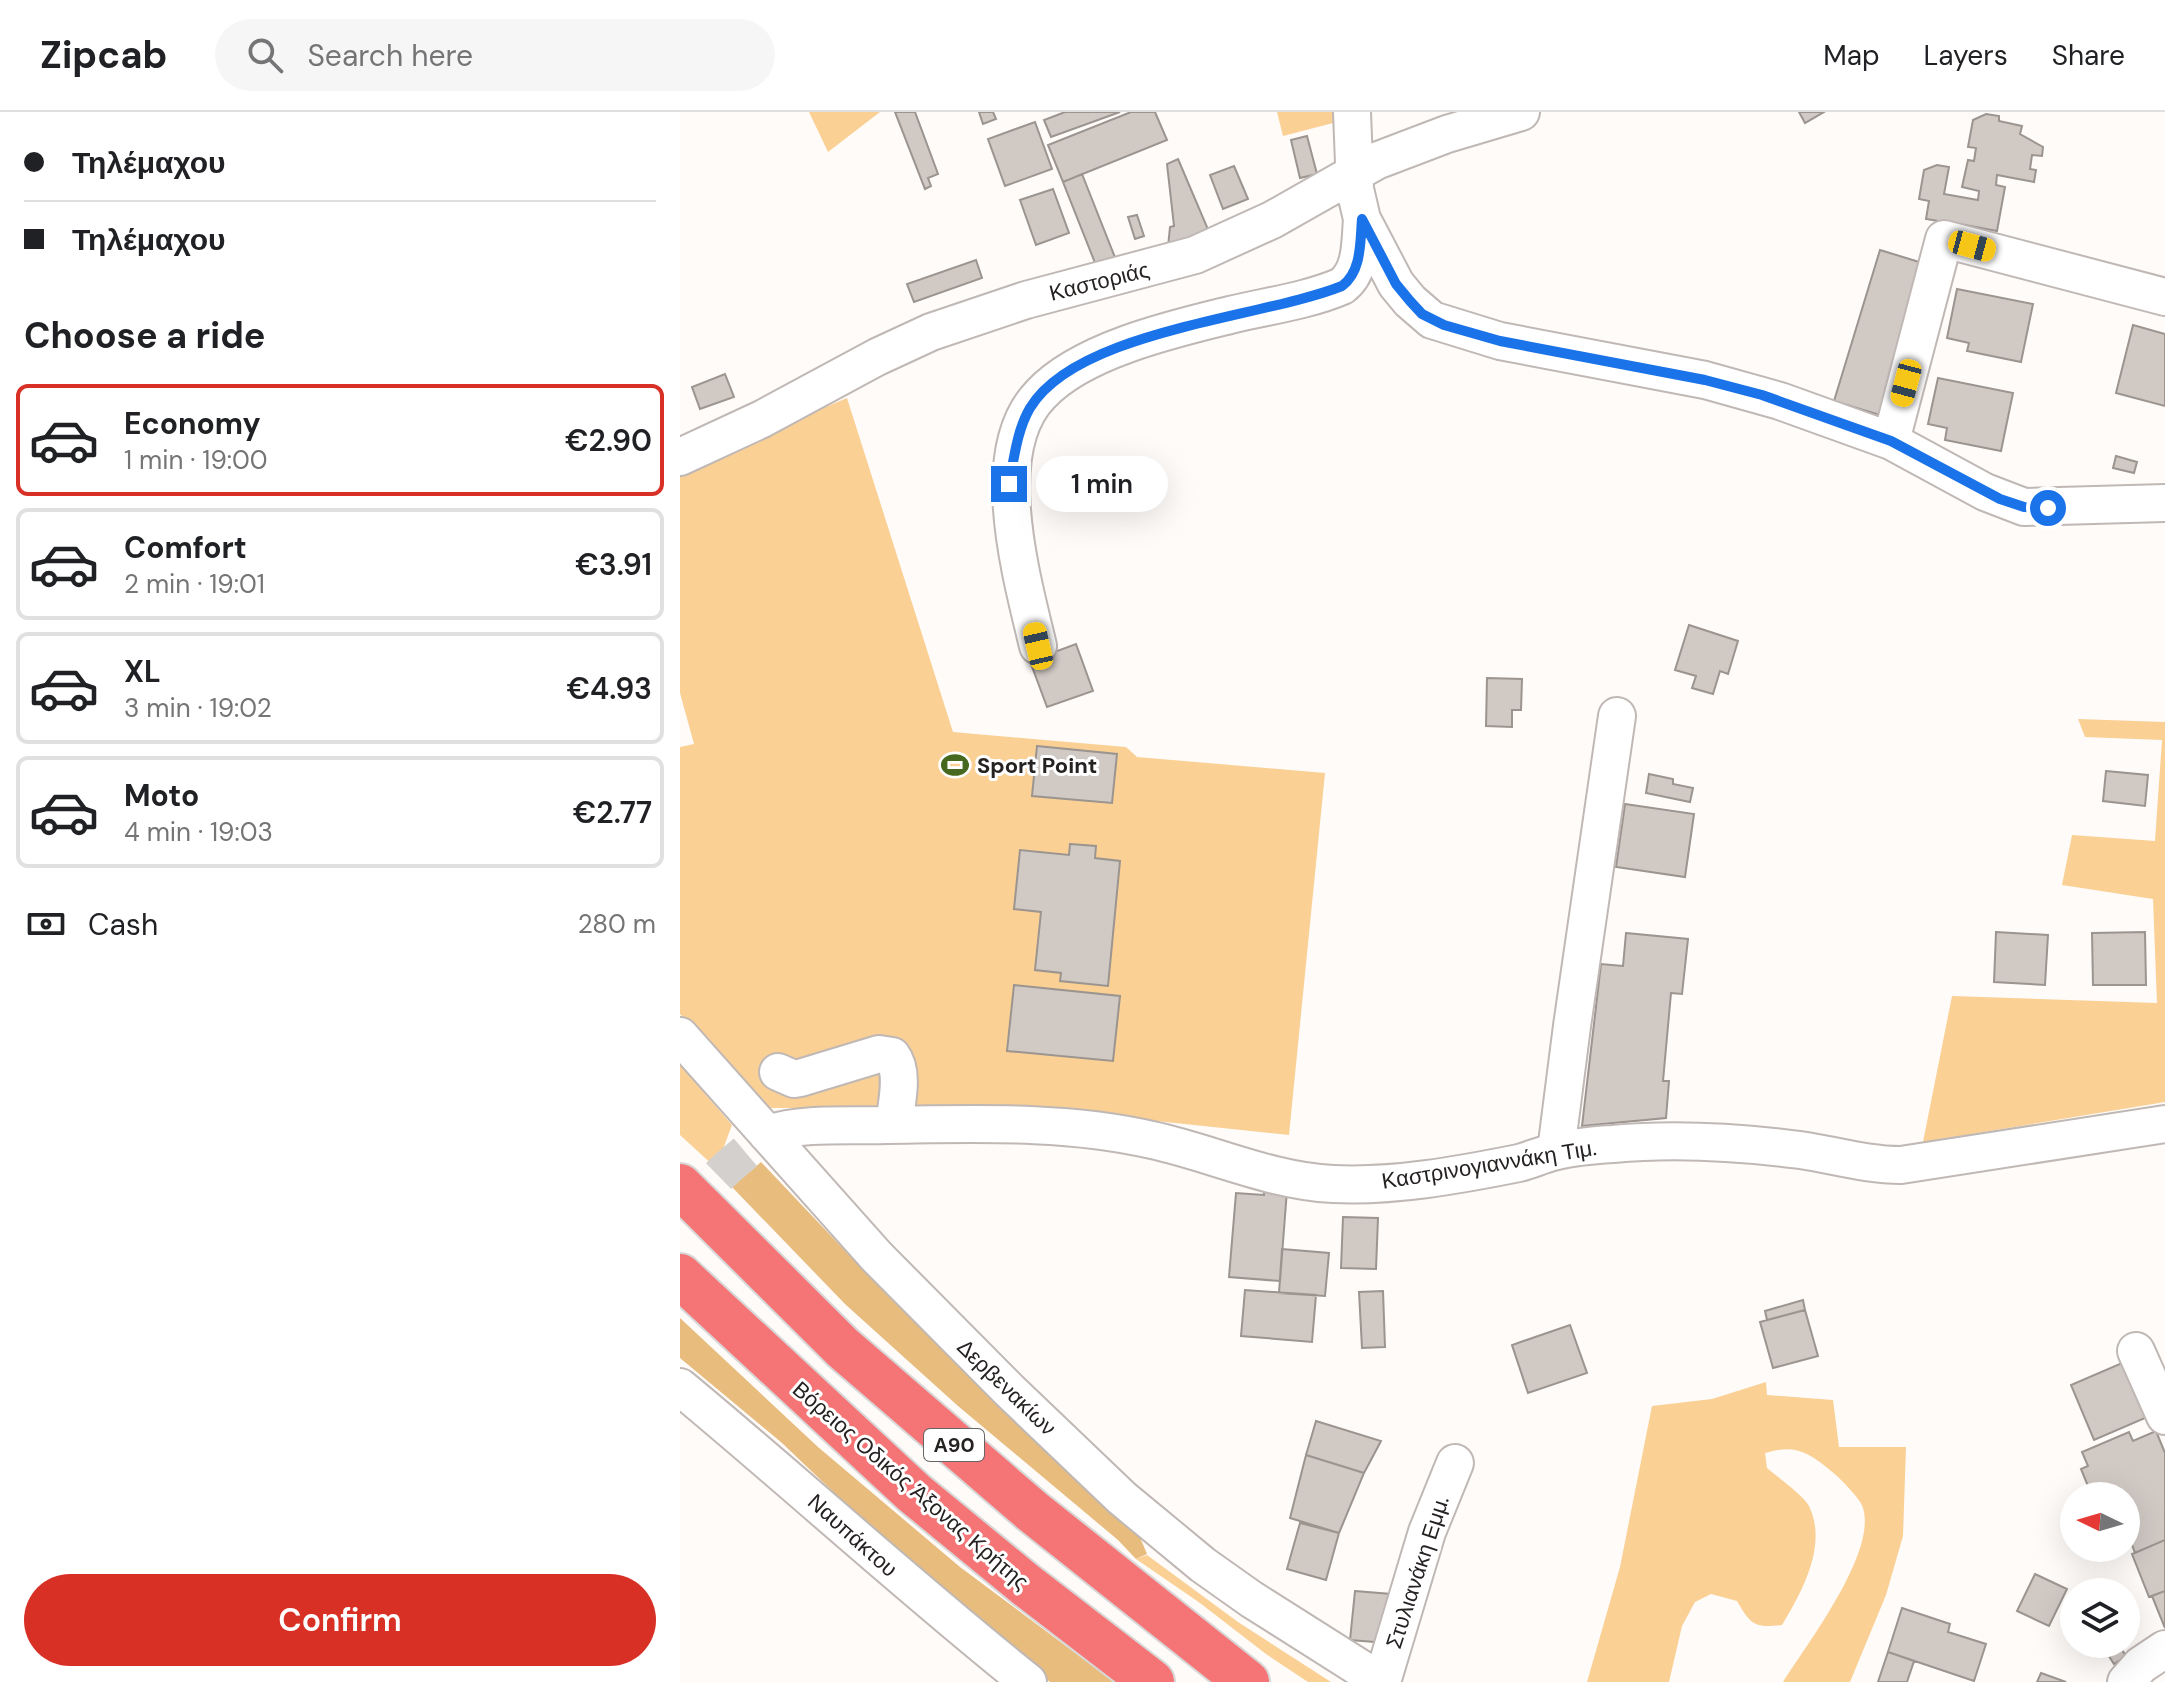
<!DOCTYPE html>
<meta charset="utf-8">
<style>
:root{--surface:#fff;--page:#f6f6f6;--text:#202124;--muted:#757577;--line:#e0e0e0;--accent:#d93025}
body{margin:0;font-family:"DM Sans",sans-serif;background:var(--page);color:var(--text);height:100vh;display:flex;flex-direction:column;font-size:30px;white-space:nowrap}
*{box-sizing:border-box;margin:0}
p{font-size:26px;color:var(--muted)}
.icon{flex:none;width:44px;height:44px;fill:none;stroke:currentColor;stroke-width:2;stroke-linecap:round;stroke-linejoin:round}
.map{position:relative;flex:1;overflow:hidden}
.sheet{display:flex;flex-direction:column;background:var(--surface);width:680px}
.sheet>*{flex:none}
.hud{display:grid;align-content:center;height:176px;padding:0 24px;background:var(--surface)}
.needle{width:52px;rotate:275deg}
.buttons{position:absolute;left:1380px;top:1370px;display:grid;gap:16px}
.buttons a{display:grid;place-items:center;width:80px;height:80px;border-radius:50%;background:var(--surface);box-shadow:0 8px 32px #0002;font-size:40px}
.end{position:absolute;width:36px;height:36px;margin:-18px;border:10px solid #1a73e8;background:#fff;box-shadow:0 0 0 4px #fff}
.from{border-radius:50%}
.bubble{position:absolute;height:56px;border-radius:28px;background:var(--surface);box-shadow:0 8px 32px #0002;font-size:26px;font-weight:600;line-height:56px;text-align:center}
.car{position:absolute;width:24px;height:48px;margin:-24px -12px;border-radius:10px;box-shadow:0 0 6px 2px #0007;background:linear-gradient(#f5c518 24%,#345 0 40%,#f5c518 0 76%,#345 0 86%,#f5c518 0)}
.hud b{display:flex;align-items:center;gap:28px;height:76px;font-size:30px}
.hud b+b{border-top:2px solid var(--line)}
.hud i{width:20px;height:20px;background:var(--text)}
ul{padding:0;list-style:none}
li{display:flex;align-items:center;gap:24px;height:112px;margin:0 16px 12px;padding:0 8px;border:4px solid var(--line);border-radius:12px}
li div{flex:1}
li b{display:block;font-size:30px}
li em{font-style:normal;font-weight:600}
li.on{border-color:var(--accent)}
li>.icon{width:72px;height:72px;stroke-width:1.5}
h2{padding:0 24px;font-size:36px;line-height:96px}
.pay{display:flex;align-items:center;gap:20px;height:88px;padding:0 24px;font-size:30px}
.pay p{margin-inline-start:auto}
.button{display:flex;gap:16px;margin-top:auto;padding:16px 24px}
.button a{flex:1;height:92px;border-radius:48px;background:var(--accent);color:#fff;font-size:32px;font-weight:600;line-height:92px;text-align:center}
header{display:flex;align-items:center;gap:48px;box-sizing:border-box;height:112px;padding:0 40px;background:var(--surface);border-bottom:2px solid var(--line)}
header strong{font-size:38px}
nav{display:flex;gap:44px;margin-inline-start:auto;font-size:28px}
.search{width:560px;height:72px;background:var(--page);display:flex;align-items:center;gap:20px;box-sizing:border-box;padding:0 28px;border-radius:44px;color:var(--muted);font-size:30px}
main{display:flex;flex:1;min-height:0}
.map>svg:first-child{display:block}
.green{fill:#fad095}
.forest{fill:#e7bc7d}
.building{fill:#d0c9c4;stroke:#9b948f;stroke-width:2}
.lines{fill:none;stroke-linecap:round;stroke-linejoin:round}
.minor-tunnel{stroke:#d3d0ce;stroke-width:36;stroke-dasharray:36 18;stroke-linecap:butt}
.minor-casing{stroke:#c0b8b5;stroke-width:40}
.highway-casing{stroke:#d8d7d7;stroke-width:48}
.minor{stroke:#fff;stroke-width:36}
.highway{stroke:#f57577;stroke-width:44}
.route{stroke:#1a73e8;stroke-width:10}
.labels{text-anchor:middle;stroke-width:6;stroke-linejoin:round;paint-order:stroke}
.shield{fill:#fff;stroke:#666464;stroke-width:2}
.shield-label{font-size:20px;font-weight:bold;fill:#252221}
.street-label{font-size:22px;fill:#252221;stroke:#fff}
.poi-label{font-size:22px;font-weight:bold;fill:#252221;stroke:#fff;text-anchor:start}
</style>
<header>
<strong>Zipcab</strong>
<div class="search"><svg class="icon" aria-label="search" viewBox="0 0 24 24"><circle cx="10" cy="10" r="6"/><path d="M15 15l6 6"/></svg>Search here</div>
<nav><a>Map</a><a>Layers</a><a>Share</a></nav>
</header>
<main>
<section class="sheet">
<div class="hud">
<b><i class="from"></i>Τηλέμαχου</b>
<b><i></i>Τηλέμαχου</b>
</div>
<h2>Choose a ride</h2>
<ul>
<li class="on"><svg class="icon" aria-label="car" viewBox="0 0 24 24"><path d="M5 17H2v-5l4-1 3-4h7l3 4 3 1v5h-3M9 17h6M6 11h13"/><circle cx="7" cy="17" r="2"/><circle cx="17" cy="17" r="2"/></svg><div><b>Economy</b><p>1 min · 19:00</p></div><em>€2.90</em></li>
<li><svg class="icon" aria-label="car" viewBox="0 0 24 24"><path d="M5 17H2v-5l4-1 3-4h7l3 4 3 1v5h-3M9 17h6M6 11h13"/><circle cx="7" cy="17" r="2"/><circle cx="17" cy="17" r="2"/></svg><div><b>Comfort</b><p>2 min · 19:01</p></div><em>€3.91</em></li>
<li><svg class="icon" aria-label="car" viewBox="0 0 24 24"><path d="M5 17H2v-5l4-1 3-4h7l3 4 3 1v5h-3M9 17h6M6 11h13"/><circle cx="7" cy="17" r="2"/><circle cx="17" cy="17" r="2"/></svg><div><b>XL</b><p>3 min · 19:02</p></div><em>€4.93</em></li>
<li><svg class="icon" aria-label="car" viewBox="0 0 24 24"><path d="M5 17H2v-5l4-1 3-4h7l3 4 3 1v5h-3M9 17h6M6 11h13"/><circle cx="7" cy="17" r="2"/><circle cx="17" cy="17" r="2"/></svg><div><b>Moto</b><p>4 min · 19:03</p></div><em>€2.77</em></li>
</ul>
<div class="pay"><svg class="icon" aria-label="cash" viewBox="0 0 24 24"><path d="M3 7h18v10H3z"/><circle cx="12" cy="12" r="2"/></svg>Cash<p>280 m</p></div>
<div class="button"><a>Confirm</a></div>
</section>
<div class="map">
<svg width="1485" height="1570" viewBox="0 0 1485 1570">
<rect width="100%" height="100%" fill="#fefbf9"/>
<path class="green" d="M 129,0 L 200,0 L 148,40 Z
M 597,0 L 657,0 L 657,10 L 603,24 Z
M 167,286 L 273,620 L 446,635 L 457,645 L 645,661 L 609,1023 L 429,1004 L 258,996 L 83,996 L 0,902 L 0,635 L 14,632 L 0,581 L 0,356 Z
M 1398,607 L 1485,610 L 1485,990 L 1243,1030 L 1272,884 L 1477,891 L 1473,787 L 1382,773 L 1392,723 L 1475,729 L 1482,628 L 1405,625 Z
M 0,953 L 52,1013 L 36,1056 L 0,1023 Z
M 1086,1270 L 1087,1283 L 1153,1288 L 1159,1335 L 1226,1335 L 1223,1424 L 1206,1483 L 1170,1570 L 1103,1570 C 1127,1532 1197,1441 1183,1396 C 1181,1387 1159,1365 1151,1359 C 1128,1340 1115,1332 1085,1341 L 1087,1356 C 1097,1365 1123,1383 1129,1394 C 1148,1433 1122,1480 1102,1513 C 1074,1516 1071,1513 1057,1489 L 1031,1482 L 1015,1490 L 1002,1514 L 989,1570 L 907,1570 L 940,1455 L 972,1294 L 1032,1287 Z
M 467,1443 L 558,1510 L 651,1570 L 628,1570 L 586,1542 L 520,1491 L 456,1447 Z"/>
<path class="forest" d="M 81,1050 L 209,1185 L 454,1411 L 467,1442 L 456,1447 L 438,1428 L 278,1294 L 165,1192 L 52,1075 Z
M 0,1206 L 138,1335 L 280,1455 L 434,1570 L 370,1570 L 234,1457 L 102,1331 L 0,1246 Z"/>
<path class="building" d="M 215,0 L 235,0 L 258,62 L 248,66 L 251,74 L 245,77 Z
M 299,0 L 313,0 L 316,7 L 303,12 Z
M 385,0 L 440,0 L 371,25 L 364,8 Z
M 451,0 L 475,0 L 487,28 L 383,70 L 368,33 Z
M 1119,0 L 1144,0 L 1125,11 Z
M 1306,2 L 1319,4 L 1319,9 L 1342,14 L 1340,22 L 1363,35 L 1362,44 L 1352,43 L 1350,57 L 1356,58 L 1354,70 L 1317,63 L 1316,73 L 1325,75 L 1317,119 L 1279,112 L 1278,118 L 1264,110 L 1246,107 L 1249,89 L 1239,87 L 1244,58 L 1257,53 L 1269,55 L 1264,82 L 1298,88 L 1299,79 L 1282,75 L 1288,48 L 1294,49 L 1296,36 L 1288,35 L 1293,8 Z
M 355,10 L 372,57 L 325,74 L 308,27 Z
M 627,24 L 637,62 L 620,66 L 611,28 Z
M 498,47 L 530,122 L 488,135 L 490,115 L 494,114 L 487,52 Z
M 554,54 L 568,87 L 543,97 L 530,63 Z
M 402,62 L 438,153 L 419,161 L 383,70 Z
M 373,77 L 389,121 L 356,133 L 340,88 Z
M 457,103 L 464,124 L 455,127 L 448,105 Z
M 1200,138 L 1249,153 L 1203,304 L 1154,289 Z
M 296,148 L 302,166 L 234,190 L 227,172 Z
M 1277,177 L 1353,192 L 1341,250 L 1287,239 L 1289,231 L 1267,226 Z
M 1453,213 L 1485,222 L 1485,294 L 1436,281 Z
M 45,262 L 54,285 L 20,297 L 12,275 Z
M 1258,266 L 1333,281 L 1321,339 L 1265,328 L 1267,316 L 1248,312 Z
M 1436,344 L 1457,350 L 1454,361 L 1433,356 Z
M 1009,513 L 1058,529 L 1048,562 L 1040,559 L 1033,582 L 1012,576 L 1016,564 L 995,558 Z
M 396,532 L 413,579 L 367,595 L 350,549 Z
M 807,566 L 842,567 L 841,598 L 832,598 L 832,615 L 806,614 Z
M 357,634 L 437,642 L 432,691 L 352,684 Z
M 1426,659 L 1468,663 L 1465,694 L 1423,689 Z
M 969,662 L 993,667 L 993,672 L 1013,676 L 1010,690 L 966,681 Z
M 945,692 L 1014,702 L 1005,765 L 936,755 Z
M 390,732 L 416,734 L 415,746 L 440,749 L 428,874 L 380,869 L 381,861 L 355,858 L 361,800 L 334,797 L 340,738 L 389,743 Z
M 1316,820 L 1368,823 L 1365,873 L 1314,870 Z
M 1465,820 L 1466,873 L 1413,873 L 1412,821 Z
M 946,821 L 1008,827 L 1002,882 L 991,881 L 983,969 L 989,969 L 986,1006 L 902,1014 L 921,852 L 943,854 Z
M 334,873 L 440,884 L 433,949 L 327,939 Z
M 584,1077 L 607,1078 L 600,1169 L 549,1165 L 556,1081 L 584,1083 Z
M 663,1105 L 698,1106 L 696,1157 L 661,1156 Z
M 602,1137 L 649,1141 L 645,1184 L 599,1181 Z
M 565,1178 L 636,1183 L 632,1230 L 561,1224 Z
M 703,1179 L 705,1235 L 682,1236 L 679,1180 Z
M 1123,1188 L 1125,1198 L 1087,1208 L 1085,1199 Z
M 1125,1198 L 1138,1244 L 1093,1256 L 1080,1210 Z
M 890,1213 L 907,1261 L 848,1281 L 832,1233 Z
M 1449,1248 L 1472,1303 L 1414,1328 L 1391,1273 Z
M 636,1309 L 701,1329 L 684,1361 L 626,1343 Z
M 1476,1319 L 1485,1341 L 1485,1428 L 1455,1441 L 1449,1425 L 1446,1426 L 1446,1384 L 1412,1384 L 1401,1357 L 1408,1354 L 1402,1340 L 1449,1320 L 1453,1329 Z
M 626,1343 L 684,1361 L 659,1421 L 610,1406 Z
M 620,1411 L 659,1421 L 646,1468 L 607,1457 Z
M 1485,1428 L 1485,1479 L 1469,1485 L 1452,1442 Z
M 1355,1462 L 1387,1477 L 1369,1514 L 1337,1499 Z
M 675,1479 L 711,1482 L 707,1531 L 670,1528 Z
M 1485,1479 L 1485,1516 L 1472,1484 Z
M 1222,1496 L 1270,1512 L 1268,1520 L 1306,1532 L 1294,1569 L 1208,1540 Z
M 1421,1532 L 1438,1532 L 1446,1544 L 1434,1552 Z
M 1208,1540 L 1234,1549 L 1227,1570 L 1198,1570 Z
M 1361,1561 L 1386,1570 L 1357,1570 Z"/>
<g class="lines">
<path class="minor-tunnel" d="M 0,1102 L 48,1055 L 87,1022"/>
<g class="minor-casing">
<path id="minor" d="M 672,0 L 675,77 L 682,107 L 716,172 L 730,189 L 752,208 L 820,229 L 1025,268 L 1100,289 L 1211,329 L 1305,380 L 1344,395 L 1485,391
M 1211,329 L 1264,127 L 1485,185
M 0,345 L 82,307 L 197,245 L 251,220 L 346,188 L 515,143 L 592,108 L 696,49 L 767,22 L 841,0
M 358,534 C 342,466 305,339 361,282 C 402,238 493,217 550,203 C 587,194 627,189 662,174 C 682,159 680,130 682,107
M 0,924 L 197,1145 L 330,1279 L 442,1386 L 523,1453 L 571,1487 L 702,1570
M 98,960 L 114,967 L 120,966 L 199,942 L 212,944 C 225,961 216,993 214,1013
M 87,1022 C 123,1010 168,1014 207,1013 C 294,1012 386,1008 472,1028 C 532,1041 590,1069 653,1072 C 714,1075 779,1063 839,1051 C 850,1048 862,1043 873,1040 C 892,1035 914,1033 933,1032 C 995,1026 1058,1030 1120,1038 C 1154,1043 1186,1053 1221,1053 L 1485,1012
M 876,1039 L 892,914 L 937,604
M 1456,1239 L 1485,1304
M 0,1275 C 117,1372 229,1475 348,1570
M 702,1570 L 747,1420 L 775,1351
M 1446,1570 L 1461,1553 L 1485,1537"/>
</g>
<g class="highway-casing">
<path id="highway" d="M 0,1074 L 163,1236 L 352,1399 L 567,1570
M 0,1164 L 234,1381 L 346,1473 L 472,1570"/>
</g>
<use href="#minor" class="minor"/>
<use href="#highway" class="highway"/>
</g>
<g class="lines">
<path class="route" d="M 329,372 C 334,347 337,318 350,296 C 397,218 582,206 662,174 C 682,159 680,130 682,107 L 716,172 L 730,189 L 742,202 L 764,213 L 820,229 L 1025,268 L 1082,283 L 1211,329 L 1320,387 L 1344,395 L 1368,396"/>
</g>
<defs>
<g id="stadium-bare" transform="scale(2.16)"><path d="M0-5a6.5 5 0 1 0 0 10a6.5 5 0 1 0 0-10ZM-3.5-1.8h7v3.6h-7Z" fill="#47681f" stroke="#fff" stroke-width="2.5" paint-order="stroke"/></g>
</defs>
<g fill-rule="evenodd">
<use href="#stadium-bare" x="275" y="653"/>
</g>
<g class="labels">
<rect class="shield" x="244" y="1317" width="60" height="32" rx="6"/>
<g class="shield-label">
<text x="274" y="1340">Α90</text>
</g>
<g class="street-label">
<text transform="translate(419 169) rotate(-14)" y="8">Καστοριάς</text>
<text transform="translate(809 1052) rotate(-9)" y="8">Καστρινογιαννάκη Τιμ.</text>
<text transform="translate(327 1275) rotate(44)" y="8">Δερβενακίων</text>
<text transform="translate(231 1373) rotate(41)" y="8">Βόρειος Οδικός Άξονας Κρήτης</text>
<text transform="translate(173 1423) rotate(42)" y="8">Ναυπάκτου</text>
<text transform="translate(737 1460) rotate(-72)" y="8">Στυλιανάκη Εμμ.</text>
</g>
<g class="poi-label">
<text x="297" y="661">Sport Point</text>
</g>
</g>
</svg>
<div class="buttons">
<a><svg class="needle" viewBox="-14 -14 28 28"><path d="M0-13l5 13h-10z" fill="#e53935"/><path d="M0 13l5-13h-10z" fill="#757577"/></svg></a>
<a><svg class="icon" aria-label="layers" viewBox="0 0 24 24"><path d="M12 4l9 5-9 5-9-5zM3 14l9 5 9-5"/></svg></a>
</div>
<i class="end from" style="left:1368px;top:396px"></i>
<i class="end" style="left:329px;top:372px"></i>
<div class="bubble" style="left:356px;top:344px;width:132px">1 min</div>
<i class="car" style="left:1292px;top:134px;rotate:105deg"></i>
<i class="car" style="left:1226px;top:271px;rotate:195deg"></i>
<i class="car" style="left:358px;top:534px;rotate:347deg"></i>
</div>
</main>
